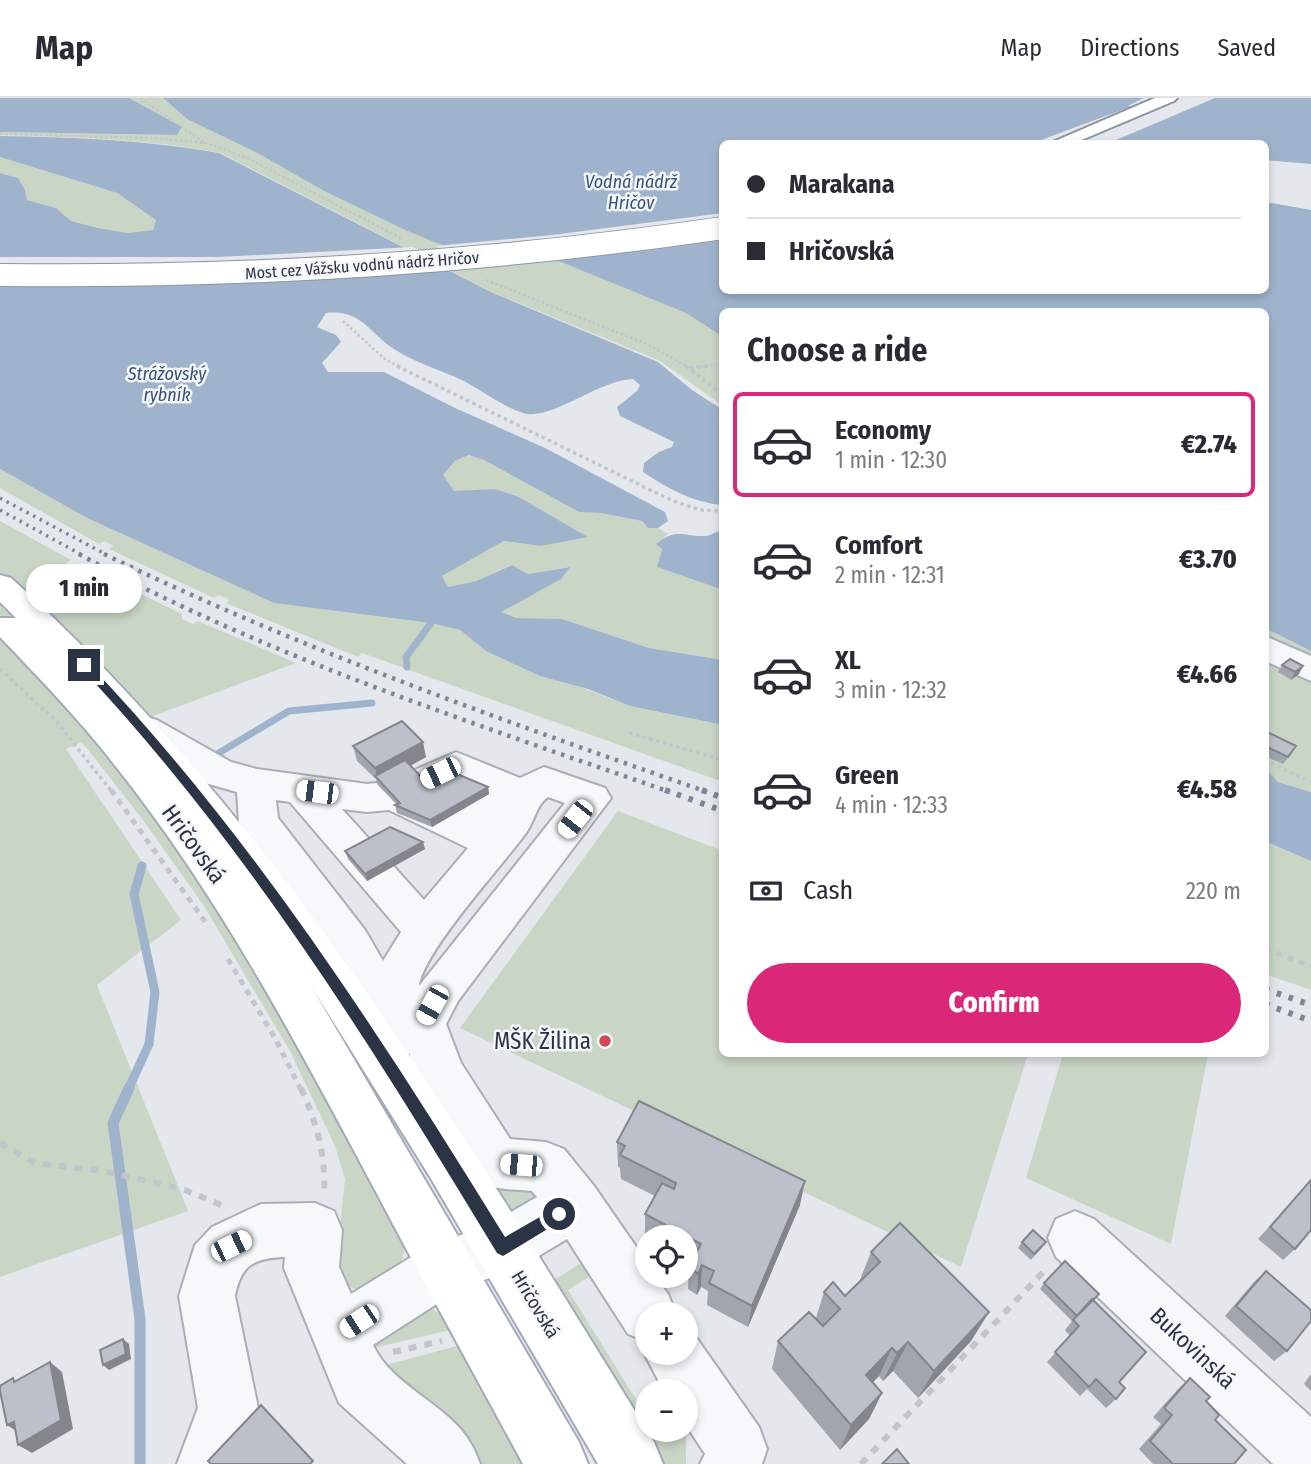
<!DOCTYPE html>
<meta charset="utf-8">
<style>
:root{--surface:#fff;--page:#f7f7f7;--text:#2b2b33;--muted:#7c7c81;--line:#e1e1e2;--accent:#db2777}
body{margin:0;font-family:"Fira Sans Condensed",sans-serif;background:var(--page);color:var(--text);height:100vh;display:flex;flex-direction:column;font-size:26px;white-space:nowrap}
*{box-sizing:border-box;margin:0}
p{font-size:23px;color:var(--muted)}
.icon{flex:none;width:38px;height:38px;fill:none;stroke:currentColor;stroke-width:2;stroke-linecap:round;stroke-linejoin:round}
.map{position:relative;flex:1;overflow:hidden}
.side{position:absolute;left:719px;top:210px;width:550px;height:749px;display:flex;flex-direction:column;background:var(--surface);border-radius:10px;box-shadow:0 4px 10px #0003}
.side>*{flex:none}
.top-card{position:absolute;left:719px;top:42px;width:550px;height:154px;border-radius:10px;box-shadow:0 4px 10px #0003;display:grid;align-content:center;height:154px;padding:0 28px;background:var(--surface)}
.fabs{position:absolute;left:635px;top:1127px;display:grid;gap:14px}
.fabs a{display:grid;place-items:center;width:63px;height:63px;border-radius:50%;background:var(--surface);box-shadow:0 4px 10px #0003;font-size:35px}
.end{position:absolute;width:32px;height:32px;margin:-16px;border:9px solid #2b3445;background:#fff;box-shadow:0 0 0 4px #fff}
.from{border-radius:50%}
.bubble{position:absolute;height:49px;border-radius:24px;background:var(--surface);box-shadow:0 4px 10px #0003;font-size:23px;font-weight:800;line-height:49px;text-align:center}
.car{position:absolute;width:21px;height:42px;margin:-21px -10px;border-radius:9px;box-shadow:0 0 5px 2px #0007;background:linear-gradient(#fff 24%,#345 0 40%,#fff 0 76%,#345 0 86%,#fff 0)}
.top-card b{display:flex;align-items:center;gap:24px;height:66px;font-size:26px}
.top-card b+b{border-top:2px solid var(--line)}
.top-card i{width:18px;height:18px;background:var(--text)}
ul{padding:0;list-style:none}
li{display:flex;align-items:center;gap:21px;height:105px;margin:0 14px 10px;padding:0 14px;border:4px solid transparent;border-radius:10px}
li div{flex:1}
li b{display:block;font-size:26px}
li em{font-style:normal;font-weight:800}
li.selected{border-color:var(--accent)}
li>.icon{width:63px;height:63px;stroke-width:1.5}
h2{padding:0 28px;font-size:32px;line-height:84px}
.pay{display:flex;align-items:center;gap:18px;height:77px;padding:0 28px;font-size:26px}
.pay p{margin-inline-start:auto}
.button{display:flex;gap:14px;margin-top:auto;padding:14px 28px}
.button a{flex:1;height:80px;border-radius:42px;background:var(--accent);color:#fff;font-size:28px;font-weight:800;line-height:80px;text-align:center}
header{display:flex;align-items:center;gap:42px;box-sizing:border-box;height:98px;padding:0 35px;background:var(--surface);border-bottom:2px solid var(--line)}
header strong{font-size:33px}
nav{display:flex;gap:38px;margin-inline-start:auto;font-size:24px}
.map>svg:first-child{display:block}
.green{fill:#c9d6c5}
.water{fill:#9fb4cc}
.pier{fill:#e4e7ec}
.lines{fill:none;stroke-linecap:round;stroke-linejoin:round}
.stream-far2{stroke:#9fb4cc;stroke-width:7}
.stream-far1{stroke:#9fb4cc;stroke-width:9}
.stream{stroke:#9fb4cc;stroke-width:11}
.minor-casing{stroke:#a9aeb7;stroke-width:4}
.major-casing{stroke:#a3abb8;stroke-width:4}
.highway-casing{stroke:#8b94a3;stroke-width:4}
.path-far4{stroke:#c2c5cb;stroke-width:2;stroke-dasharray:2.5 2.5;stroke-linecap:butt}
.path-far3{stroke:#c2c5cb;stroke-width:2.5;stroke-dasharray:2.5 2.5;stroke-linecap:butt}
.path-far2{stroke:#c2c5cb;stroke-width:3.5;stroke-dasharray:3.5 3.5;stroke-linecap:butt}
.path-far1{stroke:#c2c5cb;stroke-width:5;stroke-dasharray:6 6;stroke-linecap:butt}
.path{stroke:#c2c5cb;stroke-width:6;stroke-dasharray:8 8;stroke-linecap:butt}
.minor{fill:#f7f8fa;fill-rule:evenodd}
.major{fill:#fff;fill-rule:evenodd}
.highway{fill:#fff;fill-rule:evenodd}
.rail-far2{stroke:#7d8696;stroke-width:3.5;stroke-dasharray:2.5 5;stroke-linecap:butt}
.rail-far1{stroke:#7d8696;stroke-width:4.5;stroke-dasharray:3.5 6;stroke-linecap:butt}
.rail{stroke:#7d8696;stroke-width:6;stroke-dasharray:4.5 8;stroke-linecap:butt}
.highway-bridge-casing{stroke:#8b94a3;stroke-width:24;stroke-linecap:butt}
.highway-bridge{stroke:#fff;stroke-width:22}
.wall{fill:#a1a5ae}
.shaded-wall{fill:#83868d}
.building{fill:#bbc0ca;stroke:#83868d;stroke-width:2}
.route{fill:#2b3445}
.poi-dot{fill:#d1495b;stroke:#f4f6f9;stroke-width:2.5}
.labels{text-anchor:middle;stroke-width:5;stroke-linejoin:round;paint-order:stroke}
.far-street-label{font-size:16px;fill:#2b3445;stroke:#f4f6f9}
.far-water-label{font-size:18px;font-style:italic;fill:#34527a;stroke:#f4f6f9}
.street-label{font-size:19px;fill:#2b3445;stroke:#f4f6f9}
.near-street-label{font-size:23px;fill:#2b3445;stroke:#f4f6f9}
.near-poi-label{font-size:23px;fill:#2b3445;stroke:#f4f6f9;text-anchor:end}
</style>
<header>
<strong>Map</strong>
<nav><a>Map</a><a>Directions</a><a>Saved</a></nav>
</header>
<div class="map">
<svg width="1311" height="1366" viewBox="0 0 1311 1366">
<rect width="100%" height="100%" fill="#e4e7ec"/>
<path class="green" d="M 129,0 L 163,0 L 187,21 L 259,56 L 324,93 L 403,131 L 556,162 L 686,215 L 723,239 L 723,308 L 660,263 L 492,194 L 221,55 C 148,41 74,39 0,37 L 0,34 L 177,37 L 182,30 Z
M 0,59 L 117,95 L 156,122 L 153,132 L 128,135 L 98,130 L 71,123 L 56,110 L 26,102 L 18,80 L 0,75 Z
M 470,357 L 484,362 L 579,414 L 601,415 L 642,423 L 648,430 L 658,430 L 668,436 L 656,446 L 662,451 L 657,469 L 723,492 L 723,562 L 649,550 L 562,521 L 516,520 L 500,514 L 569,469 L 528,476 L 511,467 L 476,483 L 448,489 L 442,478 L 504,443 L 541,448 L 587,439 L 517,398 L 495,391 L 454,394 L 443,377 L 455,363 Z
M 0,371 L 87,420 L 274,505 L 431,525 L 460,532 L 486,553 L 630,608 L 723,627 L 723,684 L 362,555 L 358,559 L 226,505 L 230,502 L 219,497 L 214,500 L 109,451 L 114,448 L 104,443 L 99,446 L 7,394 L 0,390 Z
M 0,423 L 71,462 L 66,465 L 76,470 L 81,467 L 182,516 L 182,521 L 193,526 L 198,523 L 296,565 L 91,641 L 152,717 L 214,803 L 254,870 L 406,1146 L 400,1171 L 363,1195 L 343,1185 L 336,1167 L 345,1081 L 335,1048 L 290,953 L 204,808 L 143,722 L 82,644 L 66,651 L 181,822 L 97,887 L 188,1113 L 0,1179 Z
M 1265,530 L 1311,553 L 1311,694 L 1278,684 L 1265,670 Z
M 618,713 L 723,753 L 723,956 L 1028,956 L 961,1169 L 460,930 Z
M 1268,745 L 1311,763 L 1311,892 L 1265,876 L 1265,750 Z
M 1063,956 L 1208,956 L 1171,1146 L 1026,1080 Z
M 443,1010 L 533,1094 L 536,1099 L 533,1109 L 526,1116 L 509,1114 Z
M 586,1162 L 595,1175 L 568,1192 L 647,1319 L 648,1332 L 686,1332 L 686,1366 L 664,1366 L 551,1184 Z
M 423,1208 C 439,1211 443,1219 450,1232 L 369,1251 L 374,1238 Z
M 461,1247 L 527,1366 L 464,1366 L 371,1271 Z"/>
<path class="water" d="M 0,0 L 129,0 L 182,29 L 177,37 L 0,34 Z
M 163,0 L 1144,0 L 1128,8 L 1148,10 L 1179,6 L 1185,0 L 1311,0 L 1311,66 L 1265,62 L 1265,46 L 723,46 L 723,192 L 1265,192 L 1265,104 L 1311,112 L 1311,553 L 1265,530 L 1265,214 L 723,214 L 723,239 L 686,215 L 556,162 L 444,148 L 403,131 L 324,93 L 259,56 L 187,21 Z
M 0,38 C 73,39 147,42 219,55 L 491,194 L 658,264 L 692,292 L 723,312 L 723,407 C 694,405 667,390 643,374 L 644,365 L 659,354 L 672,349 L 674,344 L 620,318 L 617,309 L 637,293 L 640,287 L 633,281 C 598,282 550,324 523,315 C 502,308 481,292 462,282 C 440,272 414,264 394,251 C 368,234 361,211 326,215 L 317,229 L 336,237 L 341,244 L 322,265 L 328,274 L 384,274 L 453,309 L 547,351 L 665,414 L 668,423 L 658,430 L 648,430 L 642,423 L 601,415 L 579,414 L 484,362 L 469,357 L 455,363 L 443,377 L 454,393 L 495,391 L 517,398 L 588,439 L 541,448 L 504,443 L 442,478 L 448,489 L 476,483 L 512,467 L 528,476 L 570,469 L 561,481 L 501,514 L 516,520 L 562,521 L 649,550 L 723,562 L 723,627 L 630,608 L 588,591 L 540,578 L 486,553 L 460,532 L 431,525 L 274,505 L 87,420 L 0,371 L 0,75 L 18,80 L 25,92 L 27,102 L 56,110 L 71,123 L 98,130 L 128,135 L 153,132 L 156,122 L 117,95 L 0,59 Z
M 723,432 L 723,492 L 657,469 L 662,451 L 656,446 C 677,429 683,439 706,438 C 711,437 718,433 723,432 Z
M 1265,670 L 1278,684 L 1311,694 L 1311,763 L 1269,745 L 1265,750 Z"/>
<path class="pier" d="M 1185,0 L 1215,0 L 1109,45 L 1033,45 L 1146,3 L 1138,7 L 1174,4 L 1162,10 Z
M 723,115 L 723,138 L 468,162 L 435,148 L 552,137 Z
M 413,149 L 435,160 L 0,184 L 0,159 L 218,159 Z"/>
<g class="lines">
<path class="stream-far2" d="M 407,569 L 406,559 L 431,525
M 212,659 L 289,613 L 372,605"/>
<path class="stream-far1" d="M 128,992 L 149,946 L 155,894 L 134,796 L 142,768"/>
<path class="stream" d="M 129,990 L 113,1025 L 140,1221 L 140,1366"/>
<g class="minor-casing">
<path id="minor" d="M 1265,538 L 1311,558 L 1311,583 L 1265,563 Z
M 144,618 L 157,622 L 231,664 L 257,671 L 367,686 L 387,684 L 456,654 L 520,680 L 544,669 L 605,690 L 611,700 L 458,903 L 446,926 L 461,965 L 510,1041 L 546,1044 L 564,1051 L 594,1088 L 648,1166 L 648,1178 L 655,1178 L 668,1196 L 676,1216 L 648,1216 L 648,1244 L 628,1236 L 567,1141 L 522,1168 L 460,1191 L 373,1247 C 392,1289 450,1307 471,1346 C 475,1352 477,1359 480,1366 L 407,1366 L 339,1305 L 284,1170 L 285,1159 C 254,1160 241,1167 235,1198 L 258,1310 L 240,1366 L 177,1366 L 198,1310 L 179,1198 L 195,1147 L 212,1129 L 261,1106 L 315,1105 L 334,1113 L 342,1132 L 339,1169 L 351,1196 L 426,1150 L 490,1126 L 537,1099 L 532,1093 C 516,1091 494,1093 479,1083 C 462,1071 417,978 409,955 L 401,974 L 384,980 L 367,974 L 360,959 L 368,919 L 333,858 L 245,735 L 239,724 L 237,694 L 205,685 L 131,640 L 126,631 L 131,622 ZM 548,699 L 565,705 L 419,888 C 424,853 500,770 523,739 C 534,727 535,708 548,699 ZM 276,702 L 290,704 L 401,834 L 383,863 L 365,832 L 278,720 ZM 342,711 L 367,714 L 389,712 L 468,750 L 424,802 Z
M 1075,1113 L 1094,1121 L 1311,1319 L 1311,1366 L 1273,1366 L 1056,1159 L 1048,1140 L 1056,1121 Z
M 686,1232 L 693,1235 L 759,1329 L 767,1351 L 762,1366 L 700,1366 L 705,1356 L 686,1327 L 686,1293 L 664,1293 L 644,1255 L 648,1247 L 648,1255 L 686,1255 Z"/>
</g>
<g class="major-casing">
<path id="major" d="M 0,477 L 11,480 C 280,724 465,1039 654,1344 L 663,1366 L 598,1366 L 430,1079 L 311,888 L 579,1344 L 588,1366 L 523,1366 C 477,1281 430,1196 385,1111 C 303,957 222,801 113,665 C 78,620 39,580 0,539 L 0,520 L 16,520 L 0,504 Z"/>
</g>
<g class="highway-casing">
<path id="highway" d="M 1155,0 L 1177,0 L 1174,3 L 1072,46 L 1048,46 Z"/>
</g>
<path class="path-far4" d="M 140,0 L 205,45
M 0,36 L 151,40 L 206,45 L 247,60 L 362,120"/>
<path class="path-far3" d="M 359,118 L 403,141
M 486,182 L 649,247 L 688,269
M 343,223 L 386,262 L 401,269
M 696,269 L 723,266"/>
<path class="path-far2" d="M 397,268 L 673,403 L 700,412 L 723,413
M 686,268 L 723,297
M 690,270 L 710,268
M 0,571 L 56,623 L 112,694
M 629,635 L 723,662
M 1265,662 L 1311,684"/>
<path class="path-far1" d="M 111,692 L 209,829
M 1265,851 L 1311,868
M 228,861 L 276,942 L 301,992"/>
<path class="path" d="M 301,990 C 316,1024 326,1056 324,1094
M 0,1045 L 35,1065 L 104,1073 L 185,1092 L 226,1109
M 393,1254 L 442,1243
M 861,1366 L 1048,1169"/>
<use href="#minor" class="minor"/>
<use href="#major" class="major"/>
<use href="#highway" class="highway"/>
<path class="rail-far2" d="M 0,400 L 107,457
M 0,412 L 82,457"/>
<path class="rail-far1" d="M 79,456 C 262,557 473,625 670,694
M 104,456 C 299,551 502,622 707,694"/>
<path class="rail" d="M 665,692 L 723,713
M 702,692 L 723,700
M 1265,891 L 1311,907
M 1265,906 L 1311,923"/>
<g class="highway-bridge-casing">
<path id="highway-bridge" d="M 0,177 C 243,180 483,165 723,130"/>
</g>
<use href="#highway-bridge" class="highway-bridge"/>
</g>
<path class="wall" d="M 1282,567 L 1299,576 L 1291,582 L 1278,574 Z
M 1265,640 L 1292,655 L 1283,666 L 1265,658 Z
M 353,648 L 426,659 L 410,668 L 430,688 L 488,689 L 489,696 L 432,729 L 397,715 L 395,707 L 397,707 L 377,686 L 376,681 L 357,663 Z
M 425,751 L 367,783 L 348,761 L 345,753 Z
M 617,1044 L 800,1107 L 748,1229 L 707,1207 L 708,1193 L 701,1189 L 697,1197 L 688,1191 L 689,1169 L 692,1164 L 686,1161 L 686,1139 L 648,1139 L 648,1140 L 645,1139 L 645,1116 L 655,1098 L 621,1081 L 620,1070 L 618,1069 Z
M 1311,1082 L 1295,1151 L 1283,1162 L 1258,1141 Z
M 1022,1144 L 1046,1144 L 1042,1150 L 1031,1162 L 1018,1150 Z
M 871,1154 L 989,1214 L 971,1243 L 918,1300 L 893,1273 L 883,1283 L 879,1278 L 873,1284 L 882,1295 L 869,1321 L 840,1352 L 772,1271 L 778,1243 L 816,1220 L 824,1194 L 845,1198 L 859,1184 Z
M 1266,1173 L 1287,1253 L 1274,1263 L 1225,1218 L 1254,1184 Z
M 1044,1185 L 1093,1202 L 1119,1284 L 1116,1301 L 1106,1310 L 1087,1291 L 1080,1298 L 1047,1264 L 1070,1238 L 1065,1232 L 1072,1223 L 1040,1191 Z
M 1311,1276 L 1311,1293 L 1304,1286 Z
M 1190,1280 L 1206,1303 L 1215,1322 L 1234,1366 L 1153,1366 L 1139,1351 L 1161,1326 L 1153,1319 L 1179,1290 Z"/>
<path class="shaded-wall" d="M 1303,568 L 1299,576 L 1291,582 L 1295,574 Z
M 423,644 L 426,659 L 380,684 L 378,682 L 375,670 Z
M 488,689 L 489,696 L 432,729 L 430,722 Z
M 423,744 L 425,751 L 367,783 L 365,776 Z
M 805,1083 L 800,1107 L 748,1229 L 752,1208 Z
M 702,1167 L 701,1189 L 697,1197 L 698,1176 Z
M 989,1214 L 971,1243 L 918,1300 L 934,1273 Z
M 123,1241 L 129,1246 L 131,1261 L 109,1272 L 103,1267 Z
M 908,1244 L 893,1273 L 883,1283 L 897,1255 Z
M 892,1250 L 879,1278 L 854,1304 L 866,1277 Z
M 50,1264 L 62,1274 L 73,1331 L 32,1355 L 18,1347 Z
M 882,1295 L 869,1321 L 840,1352 L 851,1327 Z
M 14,1324 L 21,1336 L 7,1327 Z"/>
<path class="building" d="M 1290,561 L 1303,568 L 1295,574 L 1282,567 Z
M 402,623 L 423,644 L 375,670 L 353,648 Z
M 1269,635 L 1296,648 L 1288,659 L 1265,648 L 1265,640 Z
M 405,662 L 430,688 L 455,675 L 488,689 L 430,722 L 395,707 L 400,705 L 375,678 Z
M 390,729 L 423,744 L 365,776 L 345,753 Z
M 639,1003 L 805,1083 L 752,1208 L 709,1185 L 714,1173 L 702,1167 L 698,1176 L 689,1169 L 701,1146 L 645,1116 L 662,1085 L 674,1091 L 676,1085 L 620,1057 L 625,1048 L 617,1044 Z
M 1311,1082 L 1311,1132 L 1295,1151 L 1270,1129 Z
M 900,1125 L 989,1214 L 934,1273 L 908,1244 L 897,1255 L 892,1250 L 866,1277 L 882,1295 L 851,1327 L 778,1243 L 809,1214 L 823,1228 L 840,1211 L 824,1194 L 833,1184 L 845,1198 L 880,1164 L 871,1154 Z
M 1033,1132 L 1046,1144 L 1034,1156 L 1022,1144 Z
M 1065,1163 L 1099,1196 L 1077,1218 L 1044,1185 Z
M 1266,1173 L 1311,1212 L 1311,1223 L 1287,1253 L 1236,1208 Z
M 1092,1201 L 1146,1254 L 1119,1284 L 1125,1290 L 1116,1301 L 1096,1281 L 1089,1289 L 1055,1254 L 1079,1228 L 1073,1222 Z
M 123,1241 L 126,1256 L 103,1267 L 100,1252 Z
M 50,1264 L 61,1322 L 18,1347 L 14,1324 L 7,1327 L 0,1293 L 0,1288 L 13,1280 L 14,1284 Z
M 1190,1280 L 1210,1299 L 1206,1303 L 1219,1317 L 1215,1322 L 1246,1352 L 1234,1366 L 1173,1366 L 1150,1343 L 1172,1317 L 1164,1310 Z
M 261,1307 L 313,1363 L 310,1366 L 211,1366 L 208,1363 Z
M 897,1351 L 909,1366 L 882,1366 Z"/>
<path class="route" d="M 80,564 L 87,564 C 251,736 381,938 505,1139 L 559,1108 L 564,1110 L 567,1116 L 564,1121 L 508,1155 L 503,1158 L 497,1155 C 373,950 245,744 80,569 Z"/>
<circle class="poi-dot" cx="605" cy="943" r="7"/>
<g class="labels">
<g class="far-street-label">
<text transform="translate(362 167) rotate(-4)" y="6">Most cez Vážsku vodnú nádrž Hričov</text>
</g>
<g class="far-water-label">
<text x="631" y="90">Vodná nádrž<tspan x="631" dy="21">Hričov</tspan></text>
<text x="167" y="282">Strážovský<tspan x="167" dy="21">rybník</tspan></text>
</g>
<g class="street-label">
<text transform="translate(536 1206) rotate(59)" y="7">Hričovská</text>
</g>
<g class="near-street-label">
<text transform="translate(194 746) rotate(54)" y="8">Hričovská</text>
<text transform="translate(1193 1250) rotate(43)" y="8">Bukovinská</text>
</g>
<g class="near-poi-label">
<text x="591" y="951">MŠK Žilina</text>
</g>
</g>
</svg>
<div class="fabs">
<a><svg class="icon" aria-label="locate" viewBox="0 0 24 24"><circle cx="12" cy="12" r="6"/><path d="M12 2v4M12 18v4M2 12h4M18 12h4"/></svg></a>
<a>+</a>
<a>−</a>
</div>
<i class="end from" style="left:559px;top:1116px"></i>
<i class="end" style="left:84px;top:567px"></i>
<div class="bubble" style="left:26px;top:466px;width:116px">1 min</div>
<i class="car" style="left:440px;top:675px;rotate:244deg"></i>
<i class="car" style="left:317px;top:694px;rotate:277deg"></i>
<i class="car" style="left:575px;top:721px;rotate:218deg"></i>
<i class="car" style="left:432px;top:907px;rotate:209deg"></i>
<i class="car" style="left:521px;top:1067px;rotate:275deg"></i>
<i class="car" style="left:231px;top:1148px;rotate:64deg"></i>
<i class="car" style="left:359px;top:1223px;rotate:237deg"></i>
<div class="top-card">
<b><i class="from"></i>Marakana</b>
<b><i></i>Hričovská</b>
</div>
<section class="side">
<h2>Choose a ride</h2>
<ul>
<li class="selected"><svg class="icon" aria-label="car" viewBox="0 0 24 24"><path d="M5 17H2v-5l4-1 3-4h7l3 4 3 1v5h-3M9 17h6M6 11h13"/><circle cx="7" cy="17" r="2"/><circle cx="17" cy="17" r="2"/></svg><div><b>Economy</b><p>1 min · 12:30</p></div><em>€2.74</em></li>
<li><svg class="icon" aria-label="car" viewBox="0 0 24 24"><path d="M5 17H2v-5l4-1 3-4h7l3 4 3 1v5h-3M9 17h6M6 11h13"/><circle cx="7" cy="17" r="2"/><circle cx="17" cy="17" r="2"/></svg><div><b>Comfort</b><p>2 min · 12:31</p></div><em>€3.70</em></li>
<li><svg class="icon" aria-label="car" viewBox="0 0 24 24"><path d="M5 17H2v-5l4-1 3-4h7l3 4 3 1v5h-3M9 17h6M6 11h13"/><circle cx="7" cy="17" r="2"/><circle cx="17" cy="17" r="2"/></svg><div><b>XL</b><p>3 min · 12:32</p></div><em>€4.66</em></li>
<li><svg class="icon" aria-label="car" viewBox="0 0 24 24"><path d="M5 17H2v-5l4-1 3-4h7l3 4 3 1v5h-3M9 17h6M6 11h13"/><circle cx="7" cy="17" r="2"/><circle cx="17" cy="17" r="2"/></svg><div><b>Green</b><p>4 min · 12:33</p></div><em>€4.58</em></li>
</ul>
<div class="pay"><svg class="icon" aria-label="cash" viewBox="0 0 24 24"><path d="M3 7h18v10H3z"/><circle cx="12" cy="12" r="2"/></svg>Cash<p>220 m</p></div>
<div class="button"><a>Confirm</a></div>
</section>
</div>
